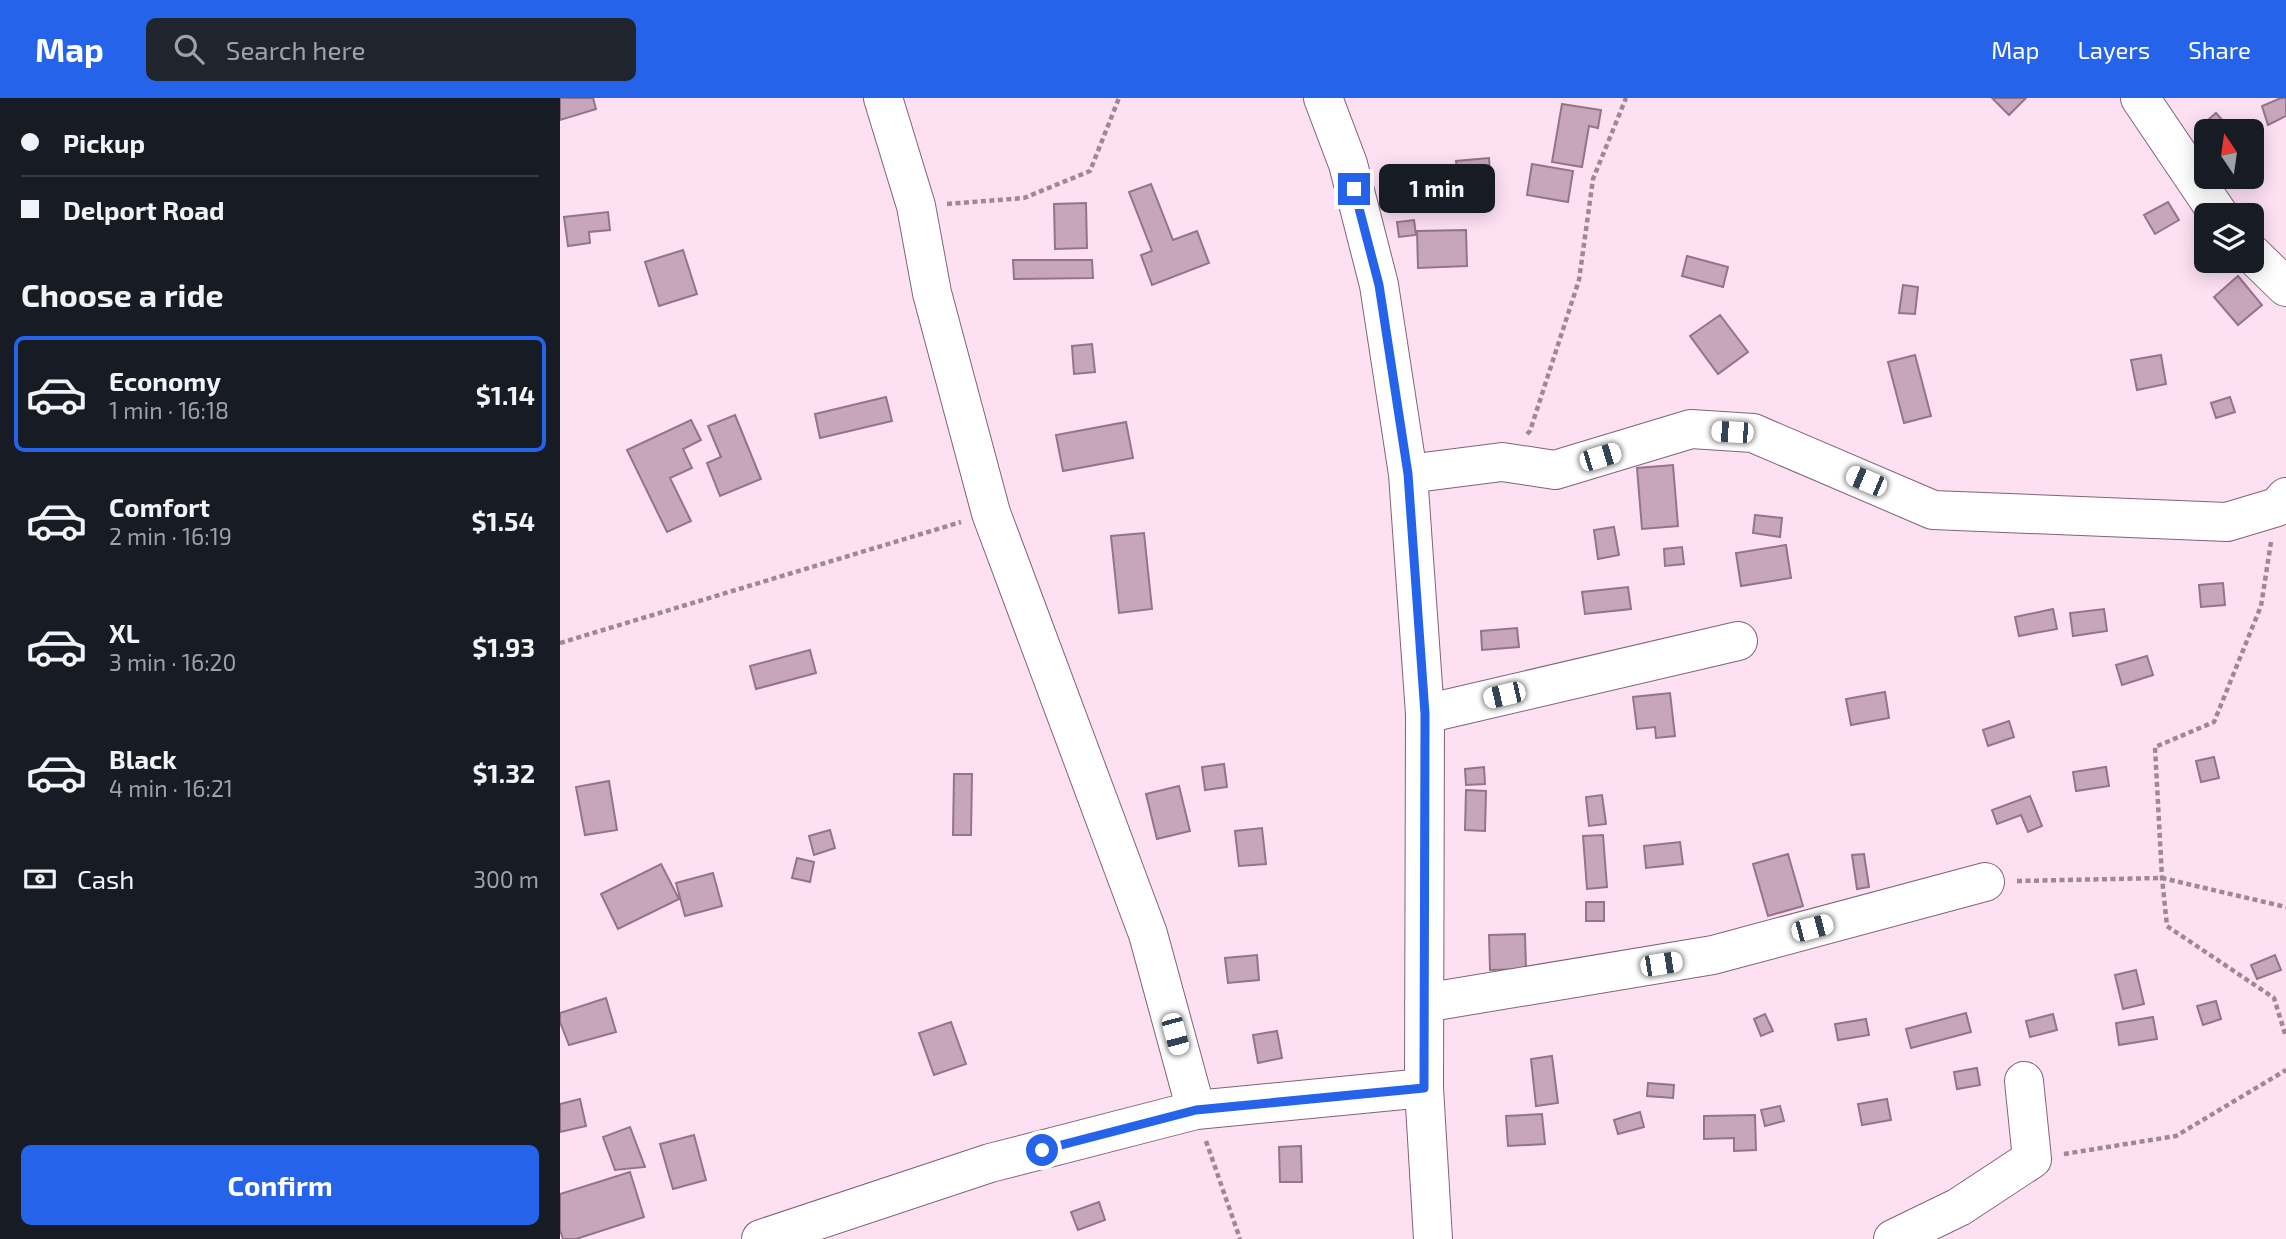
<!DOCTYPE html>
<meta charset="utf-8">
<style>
:root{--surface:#171b24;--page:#20242c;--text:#f1f3f6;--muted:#9ea1a6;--line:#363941;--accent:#2563eb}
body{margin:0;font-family:"Exo 2",sans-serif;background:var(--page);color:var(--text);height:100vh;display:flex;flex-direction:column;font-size:26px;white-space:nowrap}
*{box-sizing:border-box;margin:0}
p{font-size:23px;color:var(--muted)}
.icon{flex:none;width:38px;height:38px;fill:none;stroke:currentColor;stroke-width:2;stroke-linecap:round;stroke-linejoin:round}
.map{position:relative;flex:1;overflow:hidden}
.panel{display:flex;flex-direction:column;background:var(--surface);width:560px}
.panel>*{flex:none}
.guide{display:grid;align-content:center;height:154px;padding:0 21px;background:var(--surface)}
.needle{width:46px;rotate:347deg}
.controls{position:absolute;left:1634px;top:21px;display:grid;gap:14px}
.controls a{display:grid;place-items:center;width:70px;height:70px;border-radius:10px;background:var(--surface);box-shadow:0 4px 18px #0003;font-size:35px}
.end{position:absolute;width:32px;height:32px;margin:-16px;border:9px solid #2563eb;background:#fff;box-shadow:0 0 0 4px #fff}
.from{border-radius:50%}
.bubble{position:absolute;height:49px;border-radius:10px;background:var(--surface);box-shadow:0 4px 18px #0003;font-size:23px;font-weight:700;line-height:49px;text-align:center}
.car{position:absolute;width:21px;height:42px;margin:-21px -10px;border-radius:9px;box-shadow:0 0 5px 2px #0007;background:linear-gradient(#fff 24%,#345 0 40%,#fff 0 76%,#345 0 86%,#fff 0)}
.guide b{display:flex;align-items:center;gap:24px;height:66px;font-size:26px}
.guide b+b{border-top:2px solid var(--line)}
.guide i{width:18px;height:18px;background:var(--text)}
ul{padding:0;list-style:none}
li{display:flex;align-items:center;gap:21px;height:116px;margin:0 14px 10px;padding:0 7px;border:4px solid transparent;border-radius:10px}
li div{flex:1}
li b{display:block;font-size:26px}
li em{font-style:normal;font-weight:700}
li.active{border-color:var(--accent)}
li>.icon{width:63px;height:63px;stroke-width:1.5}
h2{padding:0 21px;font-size:32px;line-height:84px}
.pay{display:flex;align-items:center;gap:18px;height:77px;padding:0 21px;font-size:26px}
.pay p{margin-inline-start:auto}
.primary-button{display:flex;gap:14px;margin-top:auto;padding:14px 21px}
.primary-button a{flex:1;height:80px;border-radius:10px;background:var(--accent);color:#fff;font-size:28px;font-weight:700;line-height:80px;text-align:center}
header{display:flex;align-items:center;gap:42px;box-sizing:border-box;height:98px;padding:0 35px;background:var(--accent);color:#fff}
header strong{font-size:33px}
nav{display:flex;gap:38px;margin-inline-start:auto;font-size:24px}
.search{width:490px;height:63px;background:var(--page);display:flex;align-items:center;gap:18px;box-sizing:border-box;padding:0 24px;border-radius:10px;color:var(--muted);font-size:26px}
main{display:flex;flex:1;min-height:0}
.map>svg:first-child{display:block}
.building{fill:#c7a5bb;stroke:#937488;stroke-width:2}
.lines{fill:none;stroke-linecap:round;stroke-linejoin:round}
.minor-casing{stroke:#816377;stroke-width:40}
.path{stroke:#9d8896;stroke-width:4.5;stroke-dasharray:5 3.5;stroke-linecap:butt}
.minor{stroke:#fff;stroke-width:38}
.route{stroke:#2563eb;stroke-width:9}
</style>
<header>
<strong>Map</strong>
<div class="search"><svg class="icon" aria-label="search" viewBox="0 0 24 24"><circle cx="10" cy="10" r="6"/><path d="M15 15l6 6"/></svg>Search here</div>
<nav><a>Map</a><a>Layers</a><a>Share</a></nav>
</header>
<main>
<section class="panel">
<div class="guide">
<b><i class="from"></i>Pickup</b>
<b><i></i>Delport Road</b>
</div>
<h2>Choose a ride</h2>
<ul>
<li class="active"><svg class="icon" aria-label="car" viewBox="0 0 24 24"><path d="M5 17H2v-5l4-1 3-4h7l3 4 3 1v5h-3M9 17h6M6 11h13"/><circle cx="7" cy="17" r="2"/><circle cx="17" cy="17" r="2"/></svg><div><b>Economy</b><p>1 min · 16:18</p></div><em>$1.14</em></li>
<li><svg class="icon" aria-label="car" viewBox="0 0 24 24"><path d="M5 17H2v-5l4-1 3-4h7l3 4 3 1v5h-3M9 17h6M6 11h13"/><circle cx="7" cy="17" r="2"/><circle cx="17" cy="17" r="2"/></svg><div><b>Comfort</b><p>2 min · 16:19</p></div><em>$1.54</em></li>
<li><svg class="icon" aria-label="car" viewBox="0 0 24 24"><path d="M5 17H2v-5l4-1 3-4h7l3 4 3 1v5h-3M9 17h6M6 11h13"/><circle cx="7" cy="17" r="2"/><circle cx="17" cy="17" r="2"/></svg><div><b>XL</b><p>3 min · 16:20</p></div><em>$1.93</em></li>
<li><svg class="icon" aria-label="car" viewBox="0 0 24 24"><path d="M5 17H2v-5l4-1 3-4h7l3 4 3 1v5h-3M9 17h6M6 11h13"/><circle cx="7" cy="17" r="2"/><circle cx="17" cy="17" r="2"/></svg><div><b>Black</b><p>4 min · 16:21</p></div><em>$1.32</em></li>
</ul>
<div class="pay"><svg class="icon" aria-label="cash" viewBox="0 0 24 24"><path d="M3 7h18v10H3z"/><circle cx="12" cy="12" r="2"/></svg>Cash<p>300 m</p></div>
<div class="primary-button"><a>Confirm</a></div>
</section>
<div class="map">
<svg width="1726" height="1141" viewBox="0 0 1726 1141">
<rect width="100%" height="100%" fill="#fde1f3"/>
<path class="building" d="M 0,0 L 33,0 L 36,11 L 0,22 Z
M 1432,0 L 1466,0 L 1449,17 Z
M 1721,0 L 1726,0 L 1726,18 L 1708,27 L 1702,8 Z
M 1002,6 L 1041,12 L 1038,30 L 1029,28 L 1022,69 L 992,64 Z
M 1656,15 L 1672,33 L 1647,33 L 1642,27 Z
M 929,60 L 931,91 L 905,92 L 906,108 L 876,110 L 873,73 L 897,71 L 896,63 Z
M 972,66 L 1013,73 L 1008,104 L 967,97 Z
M 591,86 L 613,142 L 637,133 L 649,165 L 592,187 L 581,157 L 592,153 L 569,94 Z
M 1608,104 L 1619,122 L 1595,136 L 1584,117 Z
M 526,105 L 527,150 L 495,151 L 494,106 Z
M 48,114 L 50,132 L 29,134 L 30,145 L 8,148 L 4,119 Z
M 854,122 L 856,137 L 839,139 L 837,124 Z
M 906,132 L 907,168 L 858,170 L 857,133 Z
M 123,152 L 137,196 L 99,208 L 85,164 Z
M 1127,158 L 1168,169 L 1163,189 L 1122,178 Z
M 453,162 L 532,162 L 533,180 L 454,181 Z
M 1678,178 L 1702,207 L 1678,227 L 1654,199 Z
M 1343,187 L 1358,189 L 1355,216 L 1339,215 Z
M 1160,217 L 1188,254 L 1158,276 L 1130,238 Z
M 532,246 L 535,274 L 514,276 L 512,248 Z
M 1355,257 L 1371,318 L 1344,325 L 1328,264 Z
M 1601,257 L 1606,286 L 1577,292 L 1571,262 Z
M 326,299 L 332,323 L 260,340 L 255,316 Z
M 1670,299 L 1675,314 L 1656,320 L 1651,305 Z
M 175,317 L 201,381 L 160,398 L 147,365 L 161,359 L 148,328 Z
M 131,322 L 141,342 L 123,351 L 132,370 L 110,380 L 131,423 L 107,434 L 67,352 Z
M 566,324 L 573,360 L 503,373 L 496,337 Z
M 1113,367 L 1118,428 L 1082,431 L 1077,370 Z
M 1195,417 L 1222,420 L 1220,439 L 1193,435 Z
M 1054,429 L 1059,457 L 1038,461 L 1034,432 Z
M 584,435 L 592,511 L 559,515 L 551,438 Z
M 1226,447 L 1231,480 L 1181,488 L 1176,455 Z
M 1122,449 L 1124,466 L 1105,468 L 1104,451 Z
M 1663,485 L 1665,507 L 1641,509 L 1639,487 Z
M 1068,489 L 1071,511 L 1025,516 L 1022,494 Z
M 1493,511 L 1497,531 L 1459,538 L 1455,519 Z
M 1544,511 L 1547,533 L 1513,538 L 1510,515 Z
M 957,530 L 959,549 L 922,552 L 921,533 Z
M 250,552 L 256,575 L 196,591 L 190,568 Z
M 1587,558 L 1593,577 L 1562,587 L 1556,567 Z
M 1325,594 L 1329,620 L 1291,627 L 1286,601 Z
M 1110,595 L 1115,638 L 1096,640 L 1095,629 L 1077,631 L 1073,599 Z
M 1449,623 L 1454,639 L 1428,648 L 1423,632 Z
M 1654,659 L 1659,680 L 1641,684 L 1636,663 Z
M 664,666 L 667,689 L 645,692 L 642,669 Z
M 924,669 L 925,686 L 906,687 L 905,671 Z
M 1546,669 L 1549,688 L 1516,693 L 1513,674 Z
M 394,676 L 412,676 L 411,737 L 393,737 Z
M 49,683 L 57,732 L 25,737 L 16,689 Z
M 619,688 L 630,733 L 597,741 L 586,696 Z
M 906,692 L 926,693 L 925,733 L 905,732 Z
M 1042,697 L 1046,726 L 1029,728 L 1026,699 Z
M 1470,698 L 1482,728 L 1468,734 L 1461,717 L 1437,726 L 1432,712 Z
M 702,730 L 706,766 L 679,768 L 675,733 Z
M 270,732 L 275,750 L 254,757 L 249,738 Z
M 1043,737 L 1047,789 L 1027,791 L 1023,738 Z
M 1120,744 L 1123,766 L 1086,770 L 1084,748 Z
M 1228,756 L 1243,808 L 1208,818 L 1193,766 Z
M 1304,756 L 1309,789 L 1297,791 L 1292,757 Z
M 237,760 L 254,764 L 250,784 L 232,780 Z
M 101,766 L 119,801 L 58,831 L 41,796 Z
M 153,775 L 162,808 L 125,818 L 116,785 Z
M 1026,804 L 1044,804 L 1044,823 L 1026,823 Z
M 965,836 L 966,871 L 930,872 L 929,837 Z
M 697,857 L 699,882 L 668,885 L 665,860 Z
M 1715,857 L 1721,872 L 1697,881 L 1691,867 Z
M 1576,872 L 1584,906 L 1563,911 L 1555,877 Z
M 46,900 L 56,934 L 9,947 L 0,924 L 0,915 Z
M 1656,903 L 1661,921 L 1643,927 L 1637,908 Z
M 1406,915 L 1411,934 L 1351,950 L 1346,931 Z
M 1205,916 L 1213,933 L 1201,938 L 1194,921 Z
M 1493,916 L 1497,932 L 1470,939 L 1466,923 Z
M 1593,919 L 1597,941 L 1559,947 L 1556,925 Z
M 1306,921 L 1309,937 L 1278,942 L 1275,926 Z
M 391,924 L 406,966 L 374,977 L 359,935 Z
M 717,933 L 722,960 L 698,965 L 693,937 Z
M 992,958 L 998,1005 L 976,1008 L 971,961 Z
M 1417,970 L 1420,987 L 1397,991 L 1394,974 Z
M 1088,985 L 1114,987 L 1113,1000 L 1087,998 Z
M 20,1001 L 26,1028 L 0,1034 L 0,1006 Z
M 1327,1001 L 1331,1022 L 1302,1027 L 1298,1006 Z
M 1220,1008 L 1224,1023 L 1205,1028 L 1201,1012 Z
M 1080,1014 L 1084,1029 L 1058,1036 L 1054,1022 Z
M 982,1016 L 985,1046 L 948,1048 L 946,1018 Z
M 1195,1017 L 1196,1052 L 1174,1053 L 1174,1040 L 1144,1041 L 1144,1018 Z
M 70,1029 L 85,1069 L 55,1072 L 43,1039 Z
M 134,1037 L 146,1082 L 113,1091 L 100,1046 Z
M 741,1048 L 742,1084 L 720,1084 L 719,1049 Z
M 70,1074 L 84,1119 L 16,1141 L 3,1141 L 0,1132 L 0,1096 Z
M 539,1104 L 545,1122 L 518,1132 L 511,1114 Z"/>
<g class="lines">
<g class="minor-casing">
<path id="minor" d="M 323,0 L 356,108 L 372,195 L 431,415 L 588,836 L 636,1012
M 763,0 L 788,66 L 819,187 L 848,376 L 865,616 L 864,990 L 873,1141
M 1580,0 L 1659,117
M 1692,156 L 1726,189
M 848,376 L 942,364 L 995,372 L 1131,331 L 1193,335 L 1373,412 L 1667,424 L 1717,409 L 1726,399
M 865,616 L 1178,543
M 864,905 L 1153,857 L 1425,784
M 201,1141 L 430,1065 L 636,1012 L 864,990
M 1333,1141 L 1399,1109 L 1472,1061 L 1464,983"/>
</g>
<path class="path" d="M 387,106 L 464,100 L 530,73 L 559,0
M 967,336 L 970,333 L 1019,182 L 1033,81 L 1066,0
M 1711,444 L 1701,508 L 1654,624 L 1595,649 L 1602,780 L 1607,828 L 1714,900 L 1726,939
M 0,545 L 401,424
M 1457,783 L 1602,780 L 1726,809
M 646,1043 L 680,1141
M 1504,1056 L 1616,1038 L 1726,972"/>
<use href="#minor" class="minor"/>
</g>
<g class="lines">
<path class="route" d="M 482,1052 L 636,1012 L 864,990 L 865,616 L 848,376 L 819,187 L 794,91"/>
</g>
</svg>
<div class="controls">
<a><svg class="needle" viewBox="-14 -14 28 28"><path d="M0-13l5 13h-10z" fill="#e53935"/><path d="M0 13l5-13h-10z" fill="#9ea1a6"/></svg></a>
<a><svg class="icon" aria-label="layers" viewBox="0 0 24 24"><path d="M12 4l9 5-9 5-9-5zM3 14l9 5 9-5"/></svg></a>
</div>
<i class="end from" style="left:482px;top:1052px"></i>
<i class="end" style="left:794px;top:91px"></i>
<div class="bubble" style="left:819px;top:66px;width:116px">1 min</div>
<i class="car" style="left:1172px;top:334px;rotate:273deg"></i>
<i class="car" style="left:1040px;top:359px;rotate:73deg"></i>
<i class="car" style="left:1306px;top:383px;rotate:293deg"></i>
<i class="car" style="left:944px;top:597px;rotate:257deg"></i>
<i class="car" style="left:1252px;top:830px;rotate:75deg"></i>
<i class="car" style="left:1101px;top:866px;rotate:81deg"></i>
<i class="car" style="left:615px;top:936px;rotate:165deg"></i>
</div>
</main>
